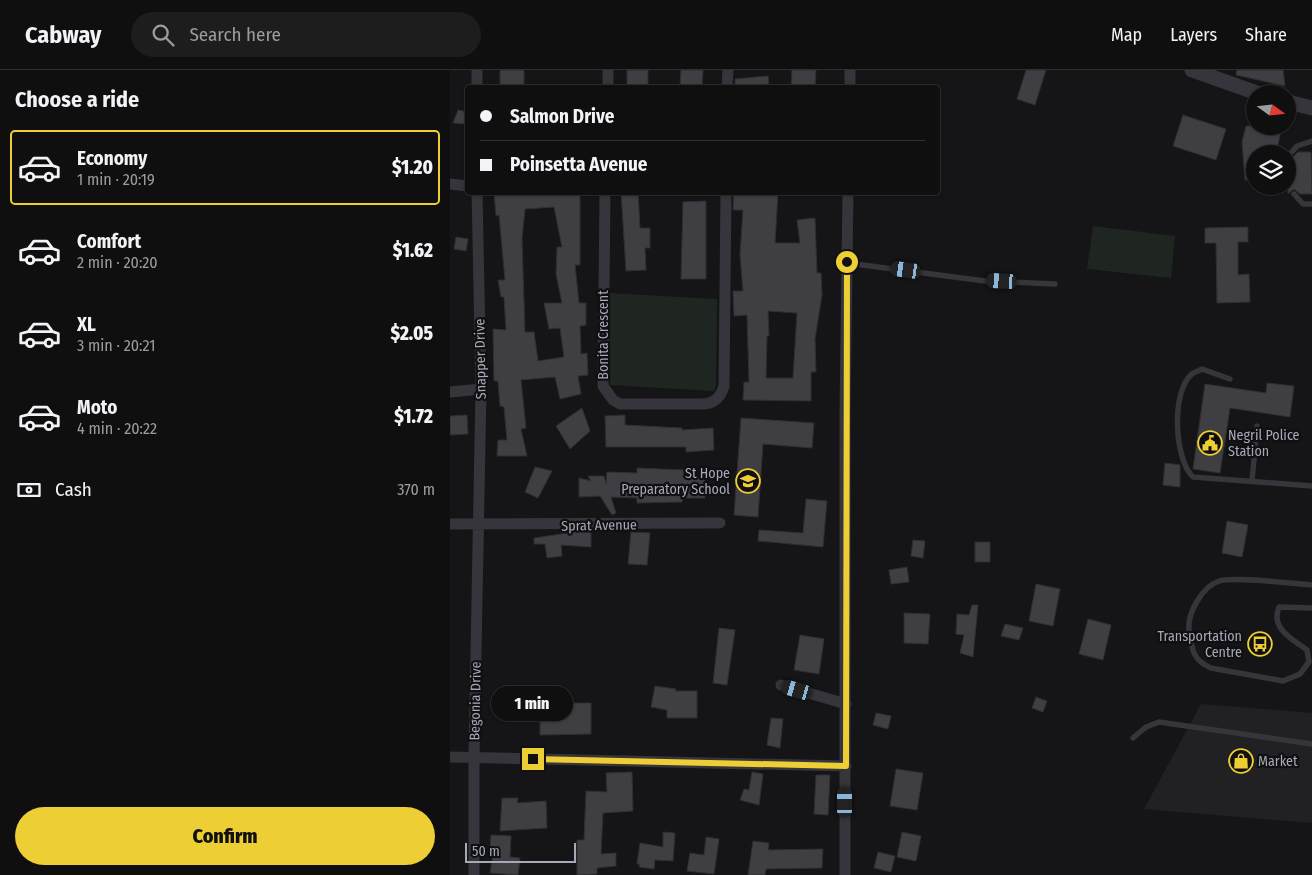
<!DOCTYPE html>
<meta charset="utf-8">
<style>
:root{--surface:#100f10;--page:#1e1d1e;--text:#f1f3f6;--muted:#9c9c9f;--line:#302f30;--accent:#edcf35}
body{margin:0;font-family:"Fira Sans Condensed",sans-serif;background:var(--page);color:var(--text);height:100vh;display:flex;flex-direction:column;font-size:19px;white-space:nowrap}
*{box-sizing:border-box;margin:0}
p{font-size:16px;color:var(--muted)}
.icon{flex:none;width:28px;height:28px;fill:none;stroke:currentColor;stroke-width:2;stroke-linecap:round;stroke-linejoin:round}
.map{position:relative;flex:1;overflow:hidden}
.sheet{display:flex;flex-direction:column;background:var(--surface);width:450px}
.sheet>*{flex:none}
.guide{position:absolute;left:15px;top:15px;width:475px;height:110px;border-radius:5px;box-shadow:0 1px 4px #0004,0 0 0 1px var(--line);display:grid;align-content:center;height:110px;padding:0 15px;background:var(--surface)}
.needle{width:32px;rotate:105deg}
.controls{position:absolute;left:796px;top:15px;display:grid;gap:10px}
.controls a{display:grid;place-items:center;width:50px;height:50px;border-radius:50%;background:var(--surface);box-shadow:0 1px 4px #0004,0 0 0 1px var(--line);font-size:25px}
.scale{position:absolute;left:15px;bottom:12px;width:111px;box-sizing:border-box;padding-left:5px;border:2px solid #a6a9b6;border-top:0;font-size:14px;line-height:18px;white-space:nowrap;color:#a6a9b6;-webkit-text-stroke:4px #100f11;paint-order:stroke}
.end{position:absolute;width:22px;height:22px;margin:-11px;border:6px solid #edcf35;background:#111;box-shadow:0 0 0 2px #111}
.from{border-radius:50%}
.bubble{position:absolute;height:35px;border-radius:18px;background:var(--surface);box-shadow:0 1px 4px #0004,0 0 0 1px var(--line);font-size:16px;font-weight:800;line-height:35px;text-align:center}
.car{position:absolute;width:15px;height:30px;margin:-15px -8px;border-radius:6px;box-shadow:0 0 4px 1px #0007;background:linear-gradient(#222 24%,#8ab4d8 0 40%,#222 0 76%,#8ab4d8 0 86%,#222 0)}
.guide b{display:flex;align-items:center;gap:18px;height:48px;font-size:19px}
.guide b+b{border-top:1px solid var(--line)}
.guide i{width:12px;height:12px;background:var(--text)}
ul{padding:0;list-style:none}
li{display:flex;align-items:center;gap:15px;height:75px;margin:0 10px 8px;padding:0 5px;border:2px solid transparent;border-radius:5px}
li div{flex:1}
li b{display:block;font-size:19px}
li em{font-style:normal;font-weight:800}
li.current{border-color:var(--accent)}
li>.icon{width:45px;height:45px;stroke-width:1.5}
h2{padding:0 15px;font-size:22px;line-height:60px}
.pay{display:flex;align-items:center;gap:12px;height:55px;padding:0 15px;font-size:19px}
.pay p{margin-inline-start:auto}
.cta{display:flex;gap:10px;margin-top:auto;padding:10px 15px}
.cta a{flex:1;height:58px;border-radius:30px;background:var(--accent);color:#111;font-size:20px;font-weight:800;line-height:58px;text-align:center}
header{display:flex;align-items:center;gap:30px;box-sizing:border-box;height:70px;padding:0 25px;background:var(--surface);border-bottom:1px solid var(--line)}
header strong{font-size:24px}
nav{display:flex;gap:28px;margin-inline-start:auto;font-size:18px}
.search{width:350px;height:45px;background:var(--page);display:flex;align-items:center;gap:12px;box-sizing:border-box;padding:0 18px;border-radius:28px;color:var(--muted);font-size:19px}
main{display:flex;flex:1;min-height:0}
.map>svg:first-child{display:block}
.built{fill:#212023}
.park{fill:#1f2621}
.building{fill:#3f3e43;stroke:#2f2e32;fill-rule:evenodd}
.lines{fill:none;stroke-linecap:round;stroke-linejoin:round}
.service{stroke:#35353b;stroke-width:5.5}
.minor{stroke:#35353b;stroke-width:11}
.tertiary{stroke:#35353b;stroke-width:15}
.route{stroke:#edcf35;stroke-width:6}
.labels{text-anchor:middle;stroke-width:4.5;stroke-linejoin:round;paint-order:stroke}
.street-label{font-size:14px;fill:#a6a9b6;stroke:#100f11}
.poi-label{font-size:14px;fill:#a6a9b6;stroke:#100f11;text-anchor:start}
</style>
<header>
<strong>Cabway</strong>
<div class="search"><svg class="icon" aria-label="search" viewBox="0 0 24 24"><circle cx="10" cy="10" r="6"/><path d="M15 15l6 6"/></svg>Search here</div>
<nav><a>Map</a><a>Layers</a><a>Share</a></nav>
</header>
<main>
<section class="sheet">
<h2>Choose a ride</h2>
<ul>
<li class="current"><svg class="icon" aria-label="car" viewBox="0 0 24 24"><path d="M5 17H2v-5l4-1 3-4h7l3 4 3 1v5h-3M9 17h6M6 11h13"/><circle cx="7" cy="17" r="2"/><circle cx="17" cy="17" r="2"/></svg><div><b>Economy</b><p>1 min · 20:19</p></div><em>$1.20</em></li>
<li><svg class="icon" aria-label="car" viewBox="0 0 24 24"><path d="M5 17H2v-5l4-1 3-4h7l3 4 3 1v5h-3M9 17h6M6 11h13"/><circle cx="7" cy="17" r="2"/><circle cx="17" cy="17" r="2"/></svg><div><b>Comfort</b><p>2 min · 20:20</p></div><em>$1.62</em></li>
<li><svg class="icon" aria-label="car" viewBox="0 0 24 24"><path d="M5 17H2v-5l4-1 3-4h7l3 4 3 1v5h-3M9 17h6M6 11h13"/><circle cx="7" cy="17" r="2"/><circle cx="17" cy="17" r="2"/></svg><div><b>XL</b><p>3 min · 20:21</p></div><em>$2.05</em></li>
<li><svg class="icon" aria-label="car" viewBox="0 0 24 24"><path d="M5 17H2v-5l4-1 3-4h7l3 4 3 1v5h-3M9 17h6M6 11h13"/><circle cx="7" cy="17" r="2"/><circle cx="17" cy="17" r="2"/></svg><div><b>Moto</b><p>4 min · 20:22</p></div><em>$1.72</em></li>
</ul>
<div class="pay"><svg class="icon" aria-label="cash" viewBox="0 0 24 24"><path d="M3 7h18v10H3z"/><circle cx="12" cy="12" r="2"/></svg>Cash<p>370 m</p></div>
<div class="cta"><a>Confirm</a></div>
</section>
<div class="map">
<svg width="862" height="805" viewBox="0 0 862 805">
<rect width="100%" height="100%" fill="#151416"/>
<path class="built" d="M 751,634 L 862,643 L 862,753 L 694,739 Z"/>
<path class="park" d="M 643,156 L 725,166 L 721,208 L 637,199 Z
M 160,223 L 267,229 L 266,315 L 264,321 L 160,315 Z"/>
<path class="building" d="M 50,0 L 74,0 L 74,18 L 50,18 Z
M 177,0 L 198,0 L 198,17 L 177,17 Z
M 231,0 L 253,0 L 252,17 L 230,16 Z
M 342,0 L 366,0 L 365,18 L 341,18 Z
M 576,0 L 596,0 L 585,35 L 567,29 Z
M 787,0 L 833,0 L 835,16 L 786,5 Z
M 318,6 L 319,18 L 285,18 L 285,9 Z
M 8,40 L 18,42 L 18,54 L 3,53 Z
M 733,45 L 776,59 L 766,90 L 723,76 Z
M 796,56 L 832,56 L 826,84 L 805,84 L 805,110 L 795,110 L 792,72 Z
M 848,82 L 861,82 L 862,124 L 850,124 L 844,119 L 838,124 L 838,83 L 843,87 Z
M 44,122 L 130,122 L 130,195 L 125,195 L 129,233 L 136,233 L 136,255 L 130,256 L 131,284 L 137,283 L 138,305 L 128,306 L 131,324 L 110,329 L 105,307 L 71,310 L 76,358 L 71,359 L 77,386 L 47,386 L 48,370 L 57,370 L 54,337 L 50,336 L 48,311 L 44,311 L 43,259 L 56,260 L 54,227 L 51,227 L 48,210 L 55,210 L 49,145 L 46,146 ZM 104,137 L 112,177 L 107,177 L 106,204 L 112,233 L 94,233 L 99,259 L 110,258 L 114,287 L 88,291 L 84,262 L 75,262 L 72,168 L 75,139 Z
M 171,122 L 188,122 L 190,158 L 200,158 L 200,178 L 195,178 L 196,200 L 176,201 Z
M 284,122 L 328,122 L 325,173 L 350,173 L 347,150 L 365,148 L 367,203 L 371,203 L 372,225 L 365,269 L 366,302 L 361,302 L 361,331 L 293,330 L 294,312 L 299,312 L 297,245 L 284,246 L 283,221 L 293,221 L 290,185 L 293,140 L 283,140 ZM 318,241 L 347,243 L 343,308 L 316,308 L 317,266 L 319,266 Z
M 256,131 L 256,209 L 231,209 L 233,132 Z
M 798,157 L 798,172 L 788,172 L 788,205 L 799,204 L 800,232 L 767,233 L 766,173 L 755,173 L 755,158 Z
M 6,167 L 18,169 L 16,181 L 4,179 Z
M 817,313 L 844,316 L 840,347 L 780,338 L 770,403 L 743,399 L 755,314 L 816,323 Z
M 132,338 L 140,361 L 120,379 L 106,356 Z
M 17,345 L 18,364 L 0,365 L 0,346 Z
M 175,345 L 175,355 L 232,358 L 232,360 L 263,358 L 264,380 L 236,382 L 236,377 L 156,377 L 155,346 Z
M 291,348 L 364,353 L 362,378 L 313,374 L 308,447 L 284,445 Z
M 715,393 L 730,395 L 730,417 L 713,415 Z
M 85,397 L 102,401 L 88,428 L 75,422 Z
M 187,398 L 234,400 L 233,407 L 255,407 L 255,428 L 233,428 L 232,432 L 187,433 L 187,428 L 161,427 L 166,443 L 162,445 L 150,426 L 129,427 L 129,408 L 141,411 L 138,406 L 154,406 L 156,414 L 157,402 L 187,403 Z
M 356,429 L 377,431 L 373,477 L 308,471 L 309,460 L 353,463 Z
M 777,451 L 798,455 L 792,487 L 772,483 Z
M 118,461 L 141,462 L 141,477 L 111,475 L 112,486 L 97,488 L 95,474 L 84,474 L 84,468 L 118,463 Z
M 181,462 L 200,463 L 197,495 L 178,494 Z
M 463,470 L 475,471 L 473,488 L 461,486 Z
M 525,472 L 540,472 L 540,492 L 525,492 Z
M 457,497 L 459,512 L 441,514 L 439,500 Z
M 586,514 L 610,519 L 603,556 L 579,551 Z
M 522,535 L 528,535 L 523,587 L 510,583 L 514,565 L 506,564 L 507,544 L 519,545 Z
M 454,543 L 480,544 L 478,574 L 454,573 Z
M 638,549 L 661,555 L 653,590 L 629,584 Z
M 555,554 L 573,558 L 569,570 L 551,566 Z
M 269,558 L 285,560 L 277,615 L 263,613 Z
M 350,565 L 374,569 L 369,604 L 344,600 Z
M 205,616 L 226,619 L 225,621 L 247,621 L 247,648 L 217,648 L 217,640 L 201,637 Z
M 586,627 L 597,631 L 593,642 L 582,638 Z
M 90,633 L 141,633 L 141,664 L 90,665 Z
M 426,643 L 441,646 L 438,659 L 423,655 Z
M 321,648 L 333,649 L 330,678 L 317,675 Z
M 446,699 L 473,703 L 467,740 L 440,736 Z
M 182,702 L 183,741 L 153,743 L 151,784 L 166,783 L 166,796 L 147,798 L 147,804 L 127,805 L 127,770 L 134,770 L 136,721 L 157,722 L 156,703 Z
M 302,702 L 313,704 L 309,735 L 290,730 L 294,719 L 299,720 Z
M 366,705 L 380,705 L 378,745 L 364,744 Z
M 52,728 L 68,728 L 67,733 L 96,731 L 97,758 L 50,761 Z
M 213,762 L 225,763 L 223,791 L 205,790 L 204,799 L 189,797 L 190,794 L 187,794 L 190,773 L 213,777 Z
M 452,762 L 471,766 L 466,791 L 447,787 Z
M 41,765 L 61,766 L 60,787 L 70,788 L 68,805 L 40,803 L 44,779 L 40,779 Z
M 256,767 L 269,769 L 264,804 L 237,801 L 240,783 L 254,785 Z
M 303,771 L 319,773 L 318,780 L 373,779 L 372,798 L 316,799 L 315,805 L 298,805 Z
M 428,782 L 445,786 L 441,802 L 424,798 Z"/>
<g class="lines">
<path class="service" d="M 842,82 L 847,76 L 862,71
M 844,124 L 853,134 L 862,134
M 397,193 L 535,211 L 605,214
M 780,309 L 752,299 C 749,301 744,302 742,304 C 721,321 724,389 743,407 L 862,416
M 802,411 L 807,356
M 862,515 C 845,514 782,506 769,511 C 752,517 737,543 739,561 C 742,580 743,590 761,598 L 833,611 L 850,604 L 859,592 L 857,580 C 842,569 820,558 829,537 L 862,538
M 683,668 L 696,657 L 709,652 L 862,674"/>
<path class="minor" d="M 27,0 L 27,18
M 158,18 L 158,0
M 277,18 L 278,0
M 400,18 L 400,0
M 0,114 L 18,116
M 155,122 L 153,316 L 163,330 L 170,334 L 254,334 C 265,333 271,327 274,316 L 276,122
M 0,322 L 31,319
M 0,454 L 270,453
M 331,615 L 396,634
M 0,687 L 396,696
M 24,805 L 24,688 L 31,319 L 27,122
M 395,805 L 395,341 L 398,122"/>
<path class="tertiary" d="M 742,0 L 810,24
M 838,32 L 862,38"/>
</g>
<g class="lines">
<path class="route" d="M 83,689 L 396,696 L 397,192"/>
</g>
<defs>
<g id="civic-ring" transform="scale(1.25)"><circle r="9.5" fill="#100f11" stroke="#edcf35" stroke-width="1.5"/><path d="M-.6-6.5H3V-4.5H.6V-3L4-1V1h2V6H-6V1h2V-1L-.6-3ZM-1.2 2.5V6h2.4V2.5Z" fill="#edcf35"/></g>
<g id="school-ring" transform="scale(1.25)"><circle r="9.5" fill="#100f11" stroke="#edcf35" stroke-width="1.5"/><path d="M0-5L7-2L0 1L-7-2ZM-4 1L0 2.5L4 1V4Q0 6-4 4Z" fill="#edcf35"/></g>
<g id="bus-ring" transform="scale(1.25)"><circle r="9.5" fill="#100f11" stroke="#edcf35" stroke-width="1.5"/><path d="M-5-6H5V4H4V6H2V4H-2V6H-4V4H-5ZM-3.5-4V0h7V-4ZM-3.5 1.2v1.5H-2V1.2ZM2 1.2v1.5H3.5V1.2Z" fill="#edcf35"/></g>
<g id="shop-ring" transform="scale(1.25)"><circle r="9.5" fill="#100f11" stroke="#edcf35" stroke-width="1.5"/><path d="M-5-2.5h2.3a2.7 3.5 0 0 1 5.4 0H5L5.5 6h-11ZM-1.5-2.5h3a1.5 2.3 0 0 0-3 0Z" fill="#edcf35"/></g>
</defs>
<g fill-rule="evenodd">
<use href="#civic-ring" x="760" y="373"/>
<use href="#school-ring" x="298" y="411"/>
<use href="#bus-ring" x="810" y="574"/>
<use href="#shop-ring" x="791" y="691"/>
</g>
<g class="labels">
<g class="street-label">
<text transform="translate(153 265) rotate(-90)" y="5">Bonita Crescent</text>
<text transform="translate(30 289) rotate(-91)" y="5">Snapper Drive</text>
<text transform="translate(149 455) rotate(-1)" y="5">Sprat Avenue</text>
<text transform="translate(25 631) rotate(-89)" y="5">Begonia Drive</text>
</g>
<g class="poi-label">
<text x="778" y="370">Negril Police<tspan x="778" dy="16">Station</tspan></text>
<text x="280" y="408" text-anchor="end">St Hope<tspan x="280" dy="16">Preparatory School</tspan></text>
<text x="792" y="571" text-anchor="end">Transportation<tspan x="792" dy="16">Centre</tspan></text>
<text x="808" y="696">Market</text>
</g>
</g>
</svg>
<div class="controls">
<a><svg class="needle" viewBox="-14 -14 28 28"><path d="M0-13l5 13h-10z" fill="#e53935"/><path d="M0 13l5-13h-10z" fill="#9c9c9f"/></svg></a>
<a><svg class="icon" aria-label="layers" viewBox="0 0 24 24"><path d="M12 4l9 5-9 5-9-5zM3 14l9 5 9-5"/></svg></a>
</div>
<div class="scale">50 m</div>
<i class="end from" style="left:397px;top:192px"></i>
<i class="end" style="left:83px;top:689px"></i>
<div class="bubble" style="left:41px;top:616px;width:82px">1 min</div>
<i class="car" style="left:456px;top:200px;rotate:278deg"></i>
<i class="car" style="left:552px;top:211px;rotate:273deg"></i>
<i class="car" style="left:347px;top:620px;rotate:286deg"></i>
<i class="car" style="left:395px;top:732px;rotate:0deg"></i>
<div class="guide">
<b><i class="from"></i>Salmon Drive</b>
<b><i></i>Poinsetta Avenue</b>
</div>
</div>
</main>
